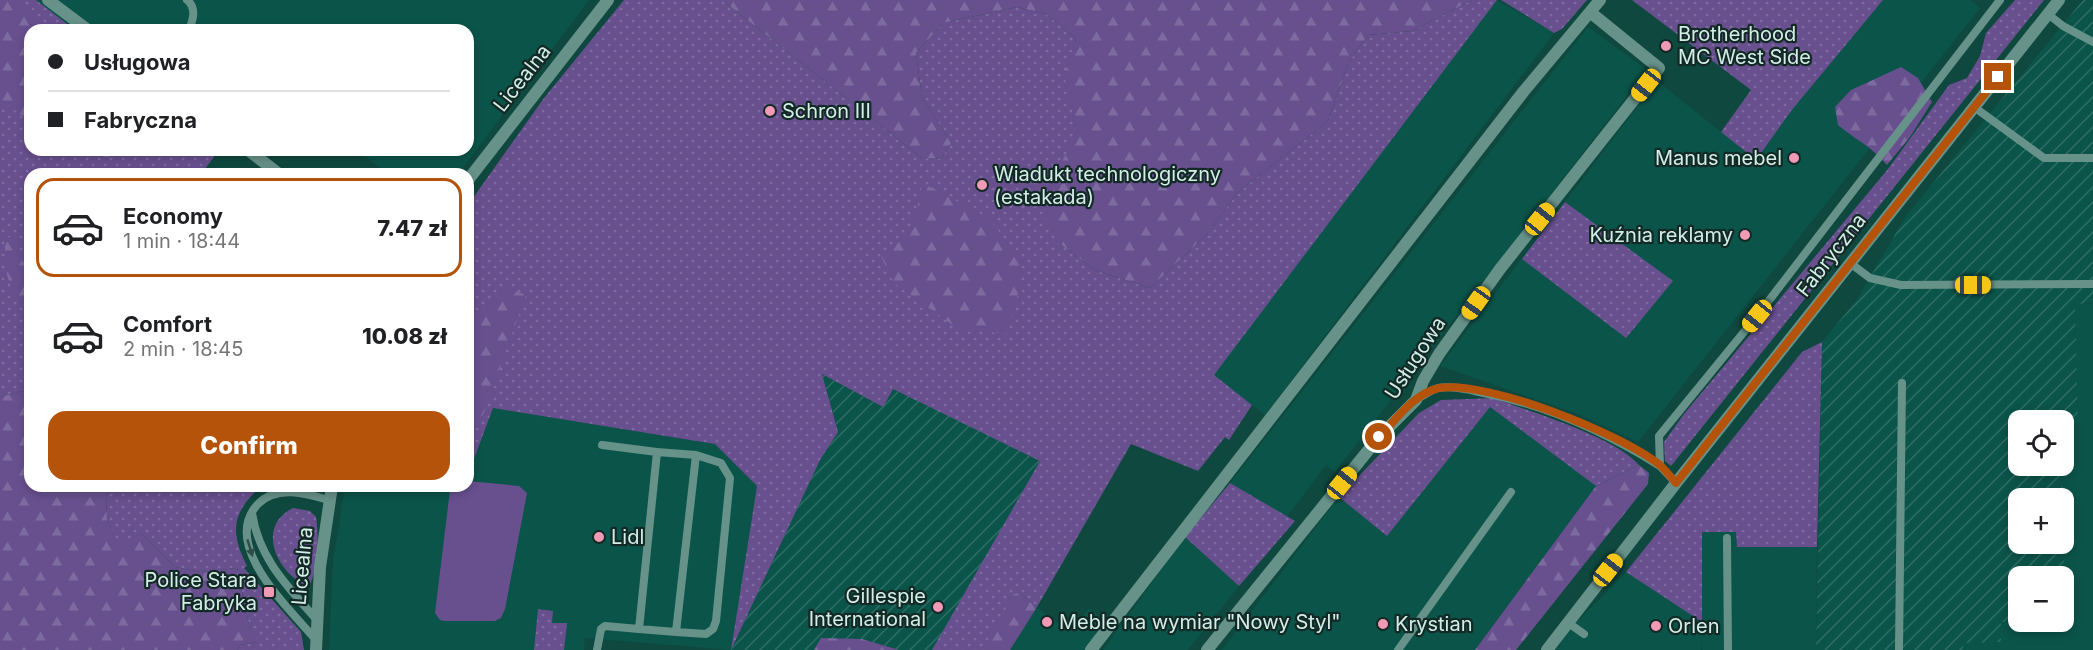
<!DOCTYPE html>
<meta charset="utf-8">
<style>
:root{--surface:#fff;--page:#f6f6f6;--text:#202124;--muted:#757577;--line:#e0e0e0;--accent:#b45309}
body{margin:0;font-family:Inter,sans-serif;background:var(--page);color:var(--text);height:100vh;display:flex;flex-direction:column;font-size:22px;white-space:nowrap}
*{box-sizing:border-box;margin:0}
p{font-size:20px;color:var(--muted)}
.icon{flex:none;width:33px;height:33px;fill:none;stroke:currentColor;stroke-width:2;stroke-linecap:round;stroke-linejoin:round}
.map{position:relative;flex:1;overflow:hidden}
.sheet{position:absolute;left:24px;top:168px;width:450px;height:324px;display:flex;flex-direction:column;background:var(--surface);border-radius:18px;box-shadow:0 3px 9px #0003}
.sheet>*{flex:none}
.hud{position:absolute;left:24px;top:24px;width:450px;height:132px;border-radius:18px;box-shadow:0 3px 9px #0003;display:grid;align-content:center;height:132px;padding:0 24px;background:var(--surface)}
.tools{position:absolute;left:2008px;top:410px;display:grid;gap:12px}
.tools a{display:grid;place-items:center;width:66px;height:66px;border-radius:12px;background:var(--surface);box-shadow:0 3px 9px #0003;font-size:30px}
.end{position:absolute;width:27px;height:27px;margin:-14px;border:8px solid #b45309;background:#fff;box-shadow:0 0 0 3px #fff}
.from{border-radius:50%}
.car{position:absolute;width:18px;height:36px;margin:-18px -9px;border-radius:8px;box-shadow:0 0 4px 2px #0007;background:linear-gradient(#f5c518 24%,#345 0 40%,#f5c518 0 76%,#345 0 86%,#f5c518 0)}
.hud b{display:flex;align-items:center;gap:21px;height:57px;font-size:22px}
.hud b+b{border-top:2px solid var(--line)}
.hud i{width:15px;height:15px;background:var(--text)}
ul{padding:10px 0 0;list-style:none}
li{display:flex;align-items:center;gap:18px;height:99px;margin:0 12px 9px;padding:0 12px;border:3px solid transparent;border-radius:18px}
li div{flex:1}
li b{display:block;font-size:22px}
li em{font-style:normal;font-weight:800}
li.active{border-color:var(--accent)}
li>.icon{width:54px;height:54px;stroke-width:1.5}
.action{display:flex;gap:12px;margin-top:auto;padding:12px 24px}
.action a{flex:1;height:69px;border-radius:18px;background:var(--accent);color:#fff;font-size:24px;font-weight:800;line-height:69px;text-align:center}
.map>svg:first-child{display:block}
.built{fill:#0b544a}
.industrial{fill:url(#industrial-furrows);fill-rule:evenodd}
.grass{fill:url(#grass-dots)}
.forest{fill:url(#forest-firs)}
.garden{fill:#68508f}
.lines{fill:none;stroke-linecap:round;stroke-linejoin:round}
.lane{stroke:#679289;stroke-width:8}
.street{stroke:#679289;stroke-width:12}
.oneway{fill:#304e48}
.route{stroke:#b45309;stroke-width:8}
.poi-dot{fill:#f09ab5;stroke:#132925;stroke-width:2}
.labels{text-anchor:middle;stroke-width:4.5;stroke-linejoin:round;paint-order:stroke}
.poi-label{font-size:20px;fill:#d3ede7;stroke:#132925;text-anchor:start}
.street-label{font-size:20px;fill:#d3ede7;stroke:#132925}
</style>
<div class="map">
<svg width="2093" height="650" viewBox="0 0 2093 650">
<defs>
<pattern id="industrial-furrows" width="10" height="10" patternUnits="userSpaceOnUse" patternTransform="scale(1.5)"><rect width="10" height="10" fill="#0b544a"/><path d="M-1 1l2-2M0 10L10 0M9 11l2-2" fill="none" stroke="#2e6d64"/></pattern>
<pattern id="grass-dots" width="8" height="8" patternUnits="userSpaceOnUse" patternTransform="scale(1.5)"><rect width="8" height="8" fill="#68508f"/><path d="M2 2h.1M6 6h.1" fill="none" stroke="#7d6a9f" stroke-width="1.8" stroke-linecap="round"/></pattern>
<pattern id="forest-firs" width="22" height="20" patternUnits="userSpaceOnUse" patternTransform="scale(1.5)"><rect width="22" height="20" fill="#68508f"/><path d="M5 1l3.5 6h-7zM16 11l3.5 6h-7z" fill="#7d6a9f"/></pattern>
</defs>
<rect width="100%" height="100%" fill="#0f483f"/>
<path class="built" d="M 36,0 L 589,0 L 458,174 L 388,174 L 357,150 L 468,150 L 468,30 L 75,30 Z
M 1497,0 L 1554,33 L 1265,415 L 1213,375 Z
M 1883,0 L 1970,0 L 1980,8 L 1638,442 L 1578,414 L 1440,366 L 1657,81 L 1756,160 L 1791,111 Z
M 1588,27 L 1647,70 L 1335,472 L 1326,465 L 1286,518 L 1230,483 Z
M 2075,303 L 2093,304 L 2093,650 L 1963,650 L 1963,643 L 2001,622 L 2065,621 L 2063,475 L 2071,475 L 2070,423 L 2078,423 Z
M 1490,407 L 1596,486 L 1475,650 L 1222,650 L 1339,497 L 1387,535 Z
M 493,408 L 715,444 L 757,486 L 731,650 L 585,638 L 584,650 L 329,650 L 333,563 L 345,486 L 468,486 L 468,458 L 474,459 Z
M 1701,532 L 1736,532 L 1737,547 L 1817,547 L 1816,650 L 1702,650 L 1702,640 L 1701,650 L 1557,650 L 1569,630 L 1626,572 L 1702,622 Z
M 1185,537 L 1239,586 L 1188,650 L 1103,650 Z
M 1037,607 L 1069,631 L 1089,608 L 1108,623 L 1087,650 L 1010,650 Z"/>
<path class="industrial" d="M 2083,0 L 2093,0 L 2093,303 L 2075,304 L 2078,423 L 2070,424 L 2071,475 L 2063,475 L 2063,498 L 2019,498 L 2019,543 L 2064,543 L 2065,621 L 2064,576 L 2019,576 L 2019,621 L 2061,621 L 2001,622 L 2001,642 L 1963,643 L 1963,650 L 1816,650 L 1822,342 L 1856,301 L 1906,216 ZM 2019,420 L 2064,420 L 2064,465 L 2019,465 Z
M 822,373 L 882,407 L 894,387 L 1041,461 L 941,650 L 731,650 L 820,460 L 838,432 Z"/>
<path class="grass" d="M 0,0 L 36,0 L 75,30 L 30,30 L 30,150 L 209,150 L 214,157 L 201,174 L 30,174 L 30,393 L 22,391 L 0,397 Z
M 624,0 L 722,0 L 922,158 L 941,159 L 951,143 L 922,97 L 916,53 L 943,23 L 1017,7 L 1046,14 L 1076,39 L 1065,75 L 1077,132 L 1056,241 L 1095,270 L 1150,288 L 1208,233 L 1237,193 L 1328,121 L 1348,63 L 1368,35 L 1412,31 L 1472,0 L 1497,0 L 1214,375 L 1252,405 L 1229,440 L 1225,437 L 1198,471 L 1131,444 L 1037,607 L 1020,593 L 982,650 L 932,650 L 1040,461 L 893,389 L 883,407 L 822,374 L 838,432 L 820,460 L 731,650 L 757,486 L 715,444 L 493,408 L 474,459 L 468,458 L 468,205 L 544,98 Z
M 1501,0 L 1587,0 L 1562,29 L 1554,33 Z
M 1632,0 L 1883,0 L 1791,111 L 1756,160 L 1721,132 L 1751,90 Z
M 2015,0 L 2044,0 L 1671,466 L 1665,461 L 1664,442 L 1684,414 L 1888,169 L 1949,85 L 1967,78 L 1980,56 L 1986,33 Z
M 1565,202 L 1673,281 L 1626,338 L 1522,259 Z
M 1822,342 L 1817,547 L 1737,547 L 1736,532 L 1702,532 L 1702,622 L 1626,572 L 1802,352 Z
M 1494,398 C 1533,413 1613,436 1639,465 L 1596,486 L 1490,407 L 1387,536 L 1339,497 L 1419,413 L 1441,400 Z
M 1230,483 L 1295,521 L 1239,586 L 1185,537 Z
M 97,486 L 246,486 L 255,492 C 229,518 233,537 247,566 L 244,568 L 301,632 L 304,650 L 237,650 L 240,645 L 257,642 L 250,629 L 237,568 L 201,572 L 175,567 L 142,534 L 117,543 L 107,520 L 106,491 Z
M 293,508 L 310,511 L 316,517 C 319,537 319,566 310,584 L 305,585 C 276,571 256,526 293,508 Z
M 538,609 L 553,611 L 552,623 L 567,623 L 564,650 L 534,650 Z"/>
<path class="forest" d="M 0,0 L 15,0 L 52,30 L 30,30 L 30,121 L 7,105 L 0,106 Z
M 722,0 L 1472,0 L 1412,31 L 1368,35 L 1348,63 L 1328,121 L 1237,193 L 1208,233 L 1150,288 L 1095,270 L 1056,241 L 1040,205 L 1077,132 L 1064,75 L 1076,39 L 1046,14 L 1017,7 L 943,23 L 916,53 L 922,97 L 951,143 L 941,159 L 922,158 Z
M 1901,67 L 1918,78 L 1932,102 L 1910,137 L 1887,165 C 1869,144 1857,141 1838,125 L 1835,107 L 1851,90 Z
M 70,150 L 144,150 L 138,156 L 92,157 Z
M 922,183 L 989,218 L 1022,262 L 1017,299 L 1006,334 L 957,328 L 894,283 L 881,256 C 912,237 916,217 922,183 Z
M 18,235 L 22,262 L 30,264 L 30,307 C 4,290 5,268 5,238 Z
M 503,286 L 526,295 L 484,412 L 468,444 L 468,330 Z
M 22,391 L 30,393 L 30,486 L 97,486 L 106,490 L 107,520 L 117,542 L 142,534 L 175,567 L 201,572 L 237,568 L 250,629 L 258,642 L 240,645 L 237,650 L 0,650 L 0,397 Z
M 1639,465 L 1649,473 L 1648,484 L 1516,650 L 1475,650 L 1596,486 Z
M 1020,593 L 1037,607 L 1010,650 L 982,650 L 1014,594 Z
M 821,638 L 862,639 L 899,650 L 814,650 Z"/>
<path class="garden" d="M 468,481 L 519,486 L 527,493 L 505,609 L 501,618 L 495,621 L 445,621 L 440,620 L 435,613 L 450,490 L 451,486 L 468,486 Z"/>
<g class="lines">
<path class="lane" d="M 187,0 C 197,8 193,20 189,30
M 2048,14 L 2063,26 L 2093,42
M 1974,107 L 2044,158 L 2093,158
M 1850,263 L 1870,278 L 1901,285 L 2093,284
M 1417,399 C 1423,396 1431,390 1438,388 C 1449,386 1467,389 1479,392 C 1544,404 1604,431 1660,466
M 1676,483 L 1660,466 L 1659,436 L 1757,316 L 2000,0
M 252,513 C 259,559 288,587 317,620
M 1727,538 L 1728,650
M 1567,622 L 1584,634
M 639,629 L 676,632 L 696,455 L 657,452
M 676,632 L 706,634 L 713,629 L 716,621 L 730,478 L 721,463 L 696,455
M 316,640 C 291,610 219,545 258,504 C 276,485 306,493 328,500
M 597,650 L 601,629 L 605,626 L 639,629 L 657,452 L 602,445
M 1398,650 L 1511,492
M 1899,650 L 1902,383"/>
<path class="street" d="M 48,0 L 88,30
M 1590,12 L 1600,0
M 248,150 L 279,174
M 468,180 L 608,0
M 316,650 L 320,567 L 332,486
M 1091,650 L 1524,91 L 1590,12 L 1659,68 L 1500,269 L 1439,354 L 1423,381 L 1416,400 L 1379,437 L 1207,650
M 1547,650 L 1676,483 L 2059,0"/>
</g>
<defs><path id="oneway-solid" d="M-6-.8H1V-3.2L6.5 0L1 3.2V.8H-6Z" transform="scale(1.5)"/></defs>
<use class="oneway" href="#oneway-solid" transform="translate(250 548) rotate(73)"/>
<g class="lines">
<path class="route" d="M 1379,437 C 1395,421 1414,393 1439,388 C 1488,380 1622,434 1661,466 C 1666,471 1671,477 1676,483 L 1998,77"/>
</g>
<g class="poi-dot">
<circle cx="1666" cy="46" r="6"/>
<circle cx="770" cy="111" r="6"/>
<circle cx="1794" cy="158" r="6"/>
<circle cx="982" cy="185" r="6"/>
<circle cx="1745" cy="235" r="6"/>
<circle cx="599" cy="537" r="6"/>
<rect x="263" y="586" width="12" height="12" rx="3"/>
<circle cx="938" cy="607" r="6"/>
<circle cx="1047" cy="622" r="6"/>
<circle cx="1383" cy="624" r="6"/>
<circle cx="1656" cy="626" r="6"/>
</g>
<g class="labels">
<g class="poi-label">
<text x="1678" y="41">Brotherhood<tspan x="1678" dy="23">MC West Side</tspan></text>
<text x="782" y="118">Schron III</text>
<text x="1782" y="165" text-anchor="end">Manus mebel</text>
<text x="994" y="181">Wiadukt technologiczny<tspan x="994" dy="23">(estakada)</tspan></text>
<text x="1733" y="242" text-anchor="end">Kuźnia reklamy</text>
<text x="611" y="544">Lidl</text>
<text x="257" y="587" text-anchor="end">Police Stara<tspan x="257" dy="23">Fabryka</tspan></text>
<text x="926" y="603" text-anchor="end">Gillespie<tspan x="926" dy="23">International</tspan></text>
<text x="1059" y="629">Meble na wymiar "Nowy Styl"</text>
<text x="1395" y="631">Krystian</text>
<text x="1668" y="633">Orlen</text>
</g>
<g class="street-label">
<text transform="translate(522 78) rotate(-52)" y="7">Licealna</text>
<text transform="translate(1831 255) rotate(-52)" y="7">Fabryczna</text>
<text transform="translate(1415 358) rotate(-57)" y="7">Usługowa</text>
<text transform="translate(302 566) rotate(-85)" y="7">Licealna</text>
</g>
</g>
</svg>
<div class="tools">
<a><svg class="icon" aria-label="locate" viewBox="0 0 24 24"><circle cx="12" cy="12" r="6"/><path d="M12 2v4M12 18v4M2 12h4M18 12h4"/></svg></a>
<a>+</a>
<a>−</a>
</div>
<i class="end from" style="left:1379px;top:437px"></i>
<i class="end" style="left:1998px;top:77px"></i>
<i class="car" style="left:1646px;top:85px;rotate:218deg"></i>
<i class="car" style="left:1540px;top:219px;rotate:39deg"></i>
<i class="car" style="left:1973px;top:285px;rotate:90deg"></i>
<i class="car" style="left:1476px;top:303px;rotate:215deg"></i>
<i class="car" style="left:1757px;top:316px;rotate:219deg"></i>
<i class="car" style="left:1342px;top:483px;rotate:39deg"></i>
<i class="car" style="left:1608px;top:570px;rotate:38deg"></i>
<div class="hud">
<b><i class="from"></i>Usługowa</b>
<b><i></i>Fabryczna</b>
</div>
<section class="sheet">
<ul>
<li class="active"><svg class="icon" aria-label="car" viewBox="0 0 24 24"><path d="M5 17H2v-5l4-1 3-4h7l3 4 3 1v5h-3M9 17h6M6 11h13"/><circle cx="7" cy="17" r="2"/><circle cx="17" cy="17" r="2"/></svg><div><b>Economy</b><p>1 min · 18:44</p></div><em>7.47 zł</em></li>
<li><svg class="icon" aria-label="car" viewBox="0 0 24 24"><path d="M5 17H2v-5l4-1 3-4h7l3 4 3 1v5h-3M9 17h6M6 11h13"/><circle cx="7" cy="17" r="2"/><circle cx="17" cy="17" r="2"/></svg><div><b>Comfort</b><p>2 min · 18:45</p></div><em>10.08 zł</em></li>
</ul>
<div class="action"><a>Confirm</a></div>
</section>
</div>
